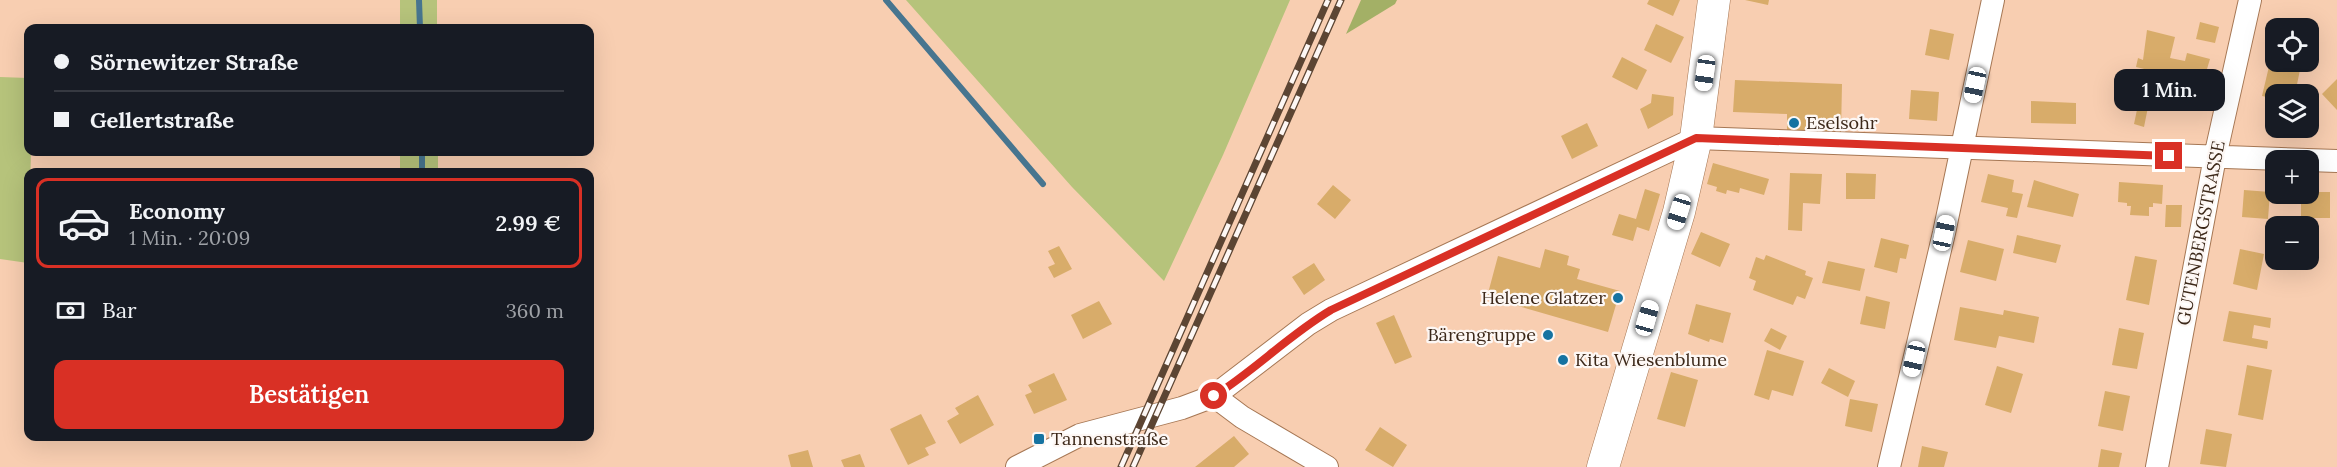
<!DOCTYPE html>
<html lang="de">
<meta charset="utf-8">
<style>
:root{--surface:#171b24;--page:#242831;--text:#f1f3f6;--muted:#9ea1a6;--line:#363941;--accent:#d93025}
body{margin:0;font-family:Lora,serif;background:var(--page);color:var(--text);height:100vh;display:flex;flex-direction:column;font-size:22px;white-space:nowrap}
*{box-sizing:border-box;margin:0}
p{font-size:20px;color:var(--muted)}
.icon{flex:none;width:33px;height:33px;fill:none;stroke:currentColor;stroke-width:2;stroke-linecap:round;stroke-linejoin:round}
.map{position:relative;flex:1;overflow:hidden}
.side{position:absolute;left:24px;top:168px;width:570px;height:273px;display:flex;flex-direction:column;background:var(--surface);border-radius:12px;box-shadow:0 6px 24px #0002}
.side>*{flex:none}
.guide{position:absolute;left:24px;top:24px;width:570px;height:132px;border-radius:12px;box-shadow:0 6px 24px #0002;display:grid;align-content:center;height:132px;padding:0 30px;background:var(--surface)}
.fabs{position:absolute;left:2265px;top:18px;display:grid;gap:12px}
.fabs a{display:grid;place-items:center;width:54px;height:54px;border-radius:12px;background:var(--surface);box-shadow:0 6px 24px #0002;font-size:30px}
.end{position:absolute;width:27px;height:27px;margin:-14px;border:8px solid #d93025;background:#fff;box-shadow:0 0 0 3px #fff}
.from{border-radius:50%}
.bubble{position:absolute;height:42px;border-radius:12px;background:var(--surface);box-shadow:0 6px 24px #0002;font-size:20px;font-weight:600;line-height:42px;text-align:center}
.car{position:absolute;width:18px;height:36px;margin:-18px -9px;border-radius:8px;box-shadow:0 0 4px 2px #0007;background:linear-gradient(#fff 24%,#345 0 40%,#fff 0 76%,#345 0 86%,#fff 0)}
.guide b{display:flex;align-items:center;gap:21px;height:57px;font-size:22px}
.guide b+b{border-top:2px solid var(--line)}
.guide i{width:15px;height:15px;background:var(--text)}
ul{padding:10px 0 0;list-style:none}
li{display:flex;align-items:center;gap:18px;height:90px;margin:0 12px 9px;padding:0 18px;border:3px solid var(--line);border-radius:12px}
li div{flex:1}
li b{display:block;font-size:22px}
li em{font-style:normal;font-weight:600}
li.on{border-color:var(--accent)}
li>.icon{width:54px;height:54px;stroke-width:1.5}
.pay{display:flex;align-items:center;gap:15px;height:66px;padding:0 30px;font-size:22px}
.pay p{margin-inline-start:auto}
.action{display:flex;gap:12px;margin-top:auto;padding:12px 30px}
.action a{flex:1;height:69px;border-radius:12px;background:var(--accent);color:#fff;font-size:24px;font-weight:600;line-height:69px;text-align:center}
.map>svg:first-child{display:block}
.green{fill:#b6c37b}
.forest{fill:#a3b066}
.lines{fill:none;stroke-linecap:round;stroke-linejoin:round}
.stream{stroke:#47758f;stroke-width:6}
.building{fill:#d8ac6a}
.minor-casing{stroke:#a67754;stroke-width:24}
.secondary-casing{stroke:#a67754;stroke-width:33}
.minor{stroke:#fff;stroke-width:22}
.secondary{stroke:#fff;stroke-width:32}
.rail-casing{stroke:#5c4533;stroke-width:7}
.rail{stroke:#fdf7f4;stroke-width:4.5;stroke-dasharray:14;stroke-linecap:butt}
.route{stroke:#d93025;stroke-width:8}
.poi-dot{fill:#1673a1;stroke:#fdf7f4;stroke-width:2}
.labels{text-anchor:middle;stroke-width:4.5;stroke-linejoin:round;paint-order:stroke}
.poi-label{font-size:18px;fill:#3c2819;stroke:#fdf7f4;text-anchor:start}
.street-label{font-size:18px;fill:#3c2819;stroke:#fdf7f4}
</style>
<div class="map">
<svg width="2337" height="467" viewBox="0 0 2337 467">
<rect width="100%" height="100%" fill="#f8ceb1"/>
<path class="green" d="M 400,0 L 437,0 L 437,28 L 400,28 Z
M 906,0 L 1290,0 L 1223,155 L 1164,281 L 1072,187 Z
M 0,77 L 28,78 L 28,152 L 31,152 L 28,263 L 0,259 Z
M 400,152 L 438,152 L 438,172 L 400,172 Z"/>
<path class="forest" d="M 1361,0 L 1397,0 L 1395,4 L 1346,34 Z"/>
<g class="lines">
<path class="stream" d="M 419,0 L 420,28
M 886,0 L 1043,184
M 422,152 L 422,172"/>
</g>
<path class="building" d="M 1649,0 L 1680,0 L 1673,16 L 1647,4 Z
M 1745,0 L 1769,0 L 1768,5 Z
M 2200,22 L 2219,27 L 2215,43 L 2196,39 Z
M 1656,24 L 1684,37 L 1671,63 L 1644,50 Z
M 1930,29 L 1954,34 L 1949,60 L 1925,55 Z
M 2147,30 L 2175,37 L 2170,58 L 2185,61 L 2187,53 L 2210,59 L 2198,99 L 2180,94 L 2181,78 L 2136,67 L 2138,58 L 2143,60 Z
M 1622,57 L 1647,70 L 1637,90 L 1612,77 Z
M 2271,58 L 2276,62 L 2301,65 L 2295,94 L 2276,94 L 2276,99 L 2262,96 Z
M 2337,79 L 2337,110 L 2322,94 Z
M 1735,80 L 1842,84 L 1841,132 L 1787,131 L 1787,114 L 1733,112 Z
M 1911,90 L 1939,92 L 1937,121 L 1909,119 Z
M 1652,94 L 1674,97 L 1673,115 L 1648,129 L 1640,109 L 1651,103 Z
M 2031,101 L 2076,103 L 2076,124 L 2031,123 Z
M 2138,105 L 2148,107 L 2144,127 L 2134,124 Z
M 1587,123 L 1598,146 L 1572,159 L 1561,136 Z
M 1713,163 L 1769,179 L 1764,195 L 1740,188 L 1739,193 L 1727,190 L 1726,194 L 1716,191 L 1717,187 L 1707,184 Z
M 1790,173 L 1822,174 L 1820,204 L 1803,203 L 1802,231 L 1788,230 Z
M 1846,173 L 1876,174 L 1875,199 L 1846,199 Z
M 1988,174 L 2014,180 L 2012,192 L 2023,194 L 2017,218 L 2006,216 L 2008,208 L 1981,202 Z
M 2034,180 L 2079,194 L 2073,217 L 2027,207 Z
M 2119,182 L 2163,185 L 2162,204 L 2153,203 L 2153,207 L 2149,207 L 2149,216 L 2130,215 L 2131,206 L 2127,206 L 2127,203 L 2118,202 Z
M 1333,185 L 1351,200 L 1335,219 L 1317,204 Z
M 1645,189 L 1660,194 L 1649,231 L 1637,227 L 1633,241 L 1612,235 L 1619,214 L 1636,219 Z
M 2244,190 L 2270,192 L 2268,219 L 2242,217 Z
M 2308,192 L 2330,192 L 2330,218 L 2301,218 L 2301,194 Z
M 2166,205 L 2182,205 L 2181,227 L 2165,227 Z
M 1701,232 L 1730,244 L 1720,267 L 1691,254 Z
M 2017,235 L 2061,245 L 2056,263 L 2013,253 Z
M 1881,238 L 1909,245 L 1906,259 L 1900,258 L 1897,273 L 1874,267 Z
M 1968,240 L 2004,249 L 1996,281 L 1960,272 Z
M 1059,246 L 1072,269 L 1054,278 L 1048,267 L 1055,264 L 1048,251 Z
M 1545,249 L 1569,256 L 1567,265 L 1580,269 L 1577,279 L 1620,291 L 1608,332 L 1487,297 L 1498,256 L 1540,268 Z
M 2240,249 L 2264,254 L 2257,290 L 2233,284 Z
M 1766,255 L 1806,271 L 1805,275 L 1813,278 L 1805,299 L 1797,296 L 1793,305 L 1753,290 L 1756,281 L 1749,278 L 1756,257 L 1764,260 Z
M 2135,256 L 2157,260 L 2149,305 L 2126,300 Z
M 1828,261 L 1865,269 L 1860,291 L 1822,283 Z
M 1314,263 L 1325,280 L 1304,295 L 1292,277 Z
M 1866,296 L 1890,302 L 1885,329 L 1860,324 Z
M 1099,301 L 1112,324 L 1083,339 L 1071,315 Z
M 1696,304 L 1731,313 L 1723,343 L 1710,339 L 1709,342 L 1688,334 Z
M 1960,307 L 2003,315 L 2004,310 L 2039,317 L 2034,343 L 1999,336 L 1996,348 L 1954,340 Z
M 2229,311 L 2271,318 L 2270,328 L 2254,325 L 2252,338 L 2268,341 L 2267,349 L 2223,341 Z
M 1394,315 L 1412,357 L 1395,364 L 1376,323 Z
M 1771,328 L 1787,336 L 1780,350 L 1764,341 Z
M 2119,328 L 2144,333 L 2137,369 L 2112,365 Z
M 1767,350 L 1804,361 L 1793,396 L 1772,390 L 1769,400 L 1754,395 Z
M 2247,365 L 2272,370 L 2263,420 L 2238,415 Z
M 1997,366 L 2023,374 L 2011,413 L 1985,405 Z
M 1829,368 L 1855,381 L 1848,397 L 1821,383 Z
M 1671,372 L 1698,380 L 1685,427 L 1657,419 Z
M 1054,373 L 1067,400 L 1034,414 L 1025,395 L 1032,392 L 1028,385 Z
M 2105,391 L 2130,396 L 2123,431 L 2098,426 Z
M 978,395 L 994,425 L 960,444 L 947,421 L 959,414 L 955,408 Z
M 1850,399 L 1878,404 L 1872,432 L 1845,426 Z
M 921,414 L 936,443 L 925,448 L 929,455 L 908,465 L 890,429 Z
M 1380,427 L 1407,445 L 1393,467 L 1365,450 Z
M 2206,429 L 2232,434 L 2226,467 L 2200,464 Z
M 1234,436 L 1249,454 L 1234,467 L 1195,467 Z
M 1922,446 L 1948,452 L 1944,467 L 1918,467 Z
M 2101,449 L 2122,453 L 2119,467 L 2098,467 Z
M 808,450 L 813,467 L 791,467 L 788,455 Z
M 860,454 L 865,467 L 844,467 L 841,460 Z"/>
<g class="lines">
<g class="minor-casing">
<path id="minor" d="M 1214,396 L 1242,417 L 1327,467
M 1017,467 L 1080,435 L 1182,408 L 1214,396 L 1308,324 L 1331,310 L 1696,138 L 2337,161
M 1889,467 L 1944,233 L 1993,0
M 2157,467 L 2215,157 L 2250,0"/>
</g>
<g class="secondary-casing">
<path id="secondary" d="M 1603,467 L 1679,212 L 1696,138 L 1714,0"/>
</g>
<use href="#minor" class="minor"/>
<use href="#secondary" class="secondary"/>
<g class="rail-casing">
<path id="rail" d="M 1121,467 L 1328,0
M 1133,467 L 1341,0"/>
</g>
<use href="#rail" class="rail"/>
</g>
<g class="lines">
<path class="route" d="M 1214,396 C 1255,370 1289,335 1331,310 L 1696,138 L 2169,156"/>
</g>
<g class="poi-dot">
<circle cx="1794" cy="123" r="6"/>
<circle cx="1618" cy="298" r="6"/>
<circle cx="1548" cy="335" r="6"/>
<circle cx="1563" cy="360" r="6"/>
<rect x="1033" y="433" width="12" height="12" rx="3"/>
</g>
<g class="labels">
<g class="poi-label">
<text x="1806" y="129">Eselsohr</text>
<text x="1606" y="304" text-anchor="end">Helene Glatzer</text>
<text x="1536" y="341" text-anchor="end">Bärengruppe</text>
<text x="1575" y="366">Kita Wiesenblume</text>
<text x="1051" y="445">Tannenstraße</text>
</g>
<g class="street-label">
<text transform="translate(2201 233) rotate(-79)" y="6">GUTENBERGSTRASSE</text>
</g>
</g>
</svg>
<div class="fabs">
<a><svg class="icon" aria-label="locate" viewBox="0 0 24 24"><circle cx="12" cy="12" r="6"/><path d="M12 2v4M12 18v4M2 12h4M18 12h4"/></svg></a>
<a><svg class="icon" aria-label="layers" viewBox="0 0 24 24"><path d="M12 4l9 5-9 5-9-5zM3 14l9 5 9-5"/></svg></a>
<a>+</a>
<a>−</a>
</div>
<i class="end from" style="left:1214px;top:396px"></i>
<i class="end" style="left:2169px;top:156px"></i>
<div class="bubble" style="left:2114px;top:69px;width:111px">1 Min.</div>
<i class="car" style="left:1705px;top:73px;rotate:188deg"></i>
<i class="car" style="left:1975px;top:85px;rotate:192deg"></i>
<i class="car" style="left:1679px;top:212px;rotate:197deg"></i>
<i class="car" style="left:1944px;top:233px;rotate:12deg"></i>
<i class="car" style="left:1647px;top:318px;rotate:16deg"></i>
<i class="car" style="left:1914px;top:359px;rotate:193deg"></i>
<div class="guide">
<b><i class="from"></i>Sörnewitzer Straße</b>
<b><i></i>Gellertstraße</b>
</div>
<section class="side">
<ul>
<li class="on"><svg class="icon" aria-label="car" viewBox="0 0 24 24"><path d="M5 17H2v-5l4-1 3-4h7l3 4 3 1v5h-3M9 17h6M6 11h13"/><circle cx="7" cy="17" r="2"/><circle cx="17" cy="17" r="2"/></svg><div><b>Economy</b><p>1 Min. · 20:09</p></div><em>2.99 €</em></li>
</ul>
<div class="pay"><svg class="icon" aria-label="cash" viewBox="0 0 24 24"><path d="M3 7h18v10H3z"/><circle cx="12" cy="12" r="2"/></svg>Bar<p>360 m</p></div>
<div class="action"><a>Bestätigen</a></div>
</section>
</div>
